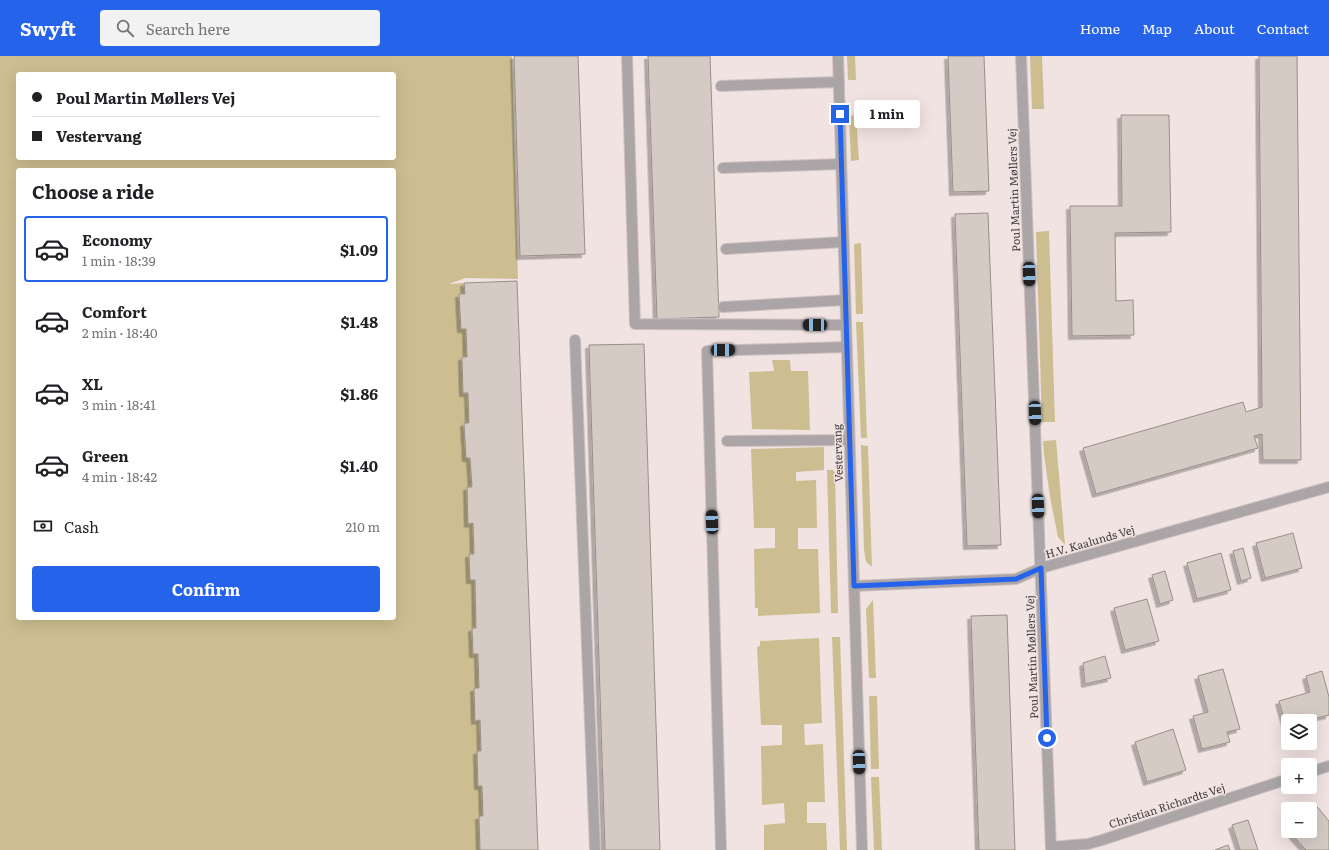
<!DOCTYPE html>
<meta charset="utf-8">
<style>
:root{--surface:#fff;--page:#f2f2f2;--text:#202124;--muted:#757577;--line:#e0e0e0;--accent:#2563eb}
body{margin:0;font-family:Literata,serif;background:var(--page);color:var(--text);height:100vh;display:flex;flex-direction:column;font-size:15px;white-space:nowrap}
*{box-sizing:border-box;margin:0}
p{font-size:13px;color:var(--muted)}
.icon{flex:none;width:22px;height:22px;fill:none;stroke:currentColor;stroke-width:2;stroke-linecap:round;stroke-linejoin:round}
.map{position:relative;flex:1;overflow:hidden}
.details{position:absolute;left:16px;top:112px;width:380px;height:452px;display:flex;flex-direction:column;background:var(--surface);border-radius:4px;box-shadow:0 4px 16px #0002}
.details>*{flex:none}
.top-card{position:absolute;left:16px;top:16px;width:380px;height:88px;border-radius:4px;box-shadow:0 4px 16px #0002;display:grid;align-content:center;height:88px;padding:0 16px;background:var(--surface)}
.fabs{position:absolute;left:1281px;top:658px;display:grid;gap:8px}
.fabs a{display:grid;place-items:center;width:36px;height:36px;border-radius:4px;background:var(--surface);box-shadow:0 4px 16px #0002;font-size:20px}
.end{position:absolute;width:18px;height:18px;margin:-9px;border:5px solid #2563eb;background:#fff;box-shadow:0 0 0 2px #fff}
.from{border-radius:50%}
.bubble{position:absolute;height:28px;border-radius:4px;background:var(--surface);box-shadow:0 4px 16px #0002;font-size:13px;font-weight:700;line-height:28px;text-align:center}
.car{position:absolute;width:12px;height:24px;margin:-12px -6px;border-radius:5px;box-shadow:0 0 3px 1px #0007;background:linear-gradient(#222 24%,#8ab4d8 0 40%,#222 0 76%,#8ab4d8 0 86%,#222 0)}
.top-card b{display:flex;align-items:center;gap:14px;height:38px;font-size:15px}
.top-card b+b{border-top:1px solid var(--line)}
.top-card i{width:10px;height:10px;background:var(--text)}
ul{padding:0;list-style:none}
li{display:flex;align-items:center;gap:12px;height:66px;margin:0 8px 6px;padding:0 8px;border:2px solid transparent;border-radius:4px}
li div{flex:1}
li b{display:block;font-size:15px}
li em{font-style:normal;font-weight:700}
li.active{border-color:var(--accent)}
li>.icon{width:36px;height:36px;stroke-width:1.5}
h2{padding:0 16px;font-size:18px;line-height:48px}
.pay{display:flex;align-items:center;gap:10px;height:44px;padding:0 16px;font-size:15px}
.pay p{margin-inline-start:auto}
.primary-button{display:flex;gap:8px;margin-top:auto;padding:8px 16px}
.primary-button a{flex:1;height:46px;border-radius:4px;background:var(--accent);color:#fff;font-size:16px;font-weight:700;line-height:46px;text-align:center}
header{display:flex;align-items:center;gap:24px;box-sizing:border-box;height:56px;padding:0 20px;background:var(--accent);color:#fff}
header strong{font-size:19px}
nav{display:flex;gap:22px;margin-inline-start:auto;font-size:14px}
.search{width:280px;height:36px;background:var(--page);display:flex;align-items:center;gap:10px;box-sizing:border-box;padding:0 14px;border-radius:4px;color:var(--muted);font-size:15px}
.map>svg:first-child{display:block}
.green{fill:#ccbe91;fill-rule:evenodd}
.building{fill:#d5cbc4;stroke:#988f87;filter:url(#shadow)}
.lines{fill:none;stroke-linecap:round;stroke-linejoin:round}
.service-casing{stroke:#cdc1c0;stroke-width:12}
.minor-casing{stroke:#cdc1c0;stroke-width:12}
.service{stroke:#aba5a7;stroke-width:10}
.minor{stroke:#aba5a7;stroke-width:10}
.route{stroke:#2563eb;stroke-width:5}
.labels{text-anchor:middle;stroke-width:3;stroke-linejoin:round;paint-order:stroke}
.street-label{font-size:11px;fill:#403b3a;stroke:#f0e3e1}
</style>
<header>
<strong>Swyft</strong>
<div class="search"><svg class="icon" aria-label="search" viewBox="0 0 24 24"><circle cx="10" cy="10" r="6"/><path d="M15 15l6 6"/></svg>Search here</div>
<nav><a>Home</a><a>Map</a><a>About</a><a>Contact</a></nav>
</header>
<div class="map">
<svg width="1329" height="794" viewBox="0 0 1329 794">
<defs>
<filter id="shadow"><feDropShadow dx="-3.5" dy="3.5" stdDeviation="0" flood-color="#0004"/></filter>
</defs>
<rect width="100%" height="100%" fill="#f0e3e1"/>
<path class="green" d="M 0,0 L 512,0 L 518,223 L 465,222 L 449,228 L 464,227 L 465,238 L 459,239 L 461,273 L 466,273 L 467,301 L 462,302 L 463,337 L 468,337 L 469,367 L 464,367 L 466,402 L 470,402 L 472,431 L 467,431 L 468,467 L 473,467 L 474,498 L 469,498 L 470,524 L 475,524 L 476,572 L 472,572 L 473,598 L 478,598 L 479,632 L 474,632 L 476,665 L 480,664 L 481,695 L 477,695 L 478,730 L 482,730 L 483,760 L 479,760 L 480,794 L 0,794 ZM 18,18 L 394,18 L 394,102 L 18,102 ZM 18,114 L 394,114 L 394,562 L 18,562 Z
M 847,0 L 855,0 L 856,24 L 848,24 Z
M 1030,0 L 1042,0 L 1044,53 L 1032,53 Z
M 856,59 L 859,104 L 851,105 L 849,60 Z
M 1049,175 L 1055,366 L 1042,366 L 1036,176 Z
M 861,187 L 863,258 L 856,258 L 854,188 Z
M 856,266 L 863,266 L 867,382 L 861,382 Z
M 772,304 L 790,304 L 791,315 L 808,315 L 810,374 L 752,373 L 749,316 L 774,315 Z
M 1056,384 L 1065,489 L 1058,481 L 1050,441 L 1044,398 L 1043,385 Z
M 861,389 L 868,390 L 872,511 L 866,506 L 864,494 Z
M 824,391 L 824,414 L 796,416 L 796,425 L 816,424 L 817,472 L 798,472 L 798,493 L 818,493 L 820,557 L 758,560 L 758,552 L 755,552 L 754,493 L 775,492 L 775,472 L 754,472 L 751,393 Z
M 827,414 L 833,414 L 835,416 L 838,557 L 831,557 Z
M 873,544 L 876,622 L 869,622 L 866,553 Z
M 832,581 L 840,581 L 847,794 L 840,794 Z
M 819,582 L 822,667 L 804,668 L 805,689 L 823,688 L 825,746 L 807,746 L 807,767 L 826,767 L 827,794 L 764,794 L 764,769 L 785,767 L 784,747 L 762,749 L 761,690 L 782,689 L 782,669 L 761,669 L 757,591 L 760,590 L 760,585 Z
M 869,640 L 877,640 L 879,713 L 871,713 Z
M 871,721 L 879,721 L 882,794 L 874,794 Z"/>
<path class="building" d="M 514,0 L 578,0 L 585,198 L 520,200 Z
M 648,0 L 710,0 L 719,261 L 657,263 Z
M 948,0 L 984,0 L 989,135 L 953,136 Z
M 1259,0 L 1297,0 L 1301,404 L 1263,404 L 1262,378 L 1254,380 L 1258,392 L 1096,438 L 1083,392 L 1243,346 L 1246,356 L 1262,351 Z
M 1121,59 L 1169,59 L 1171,176 L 1115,177 L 1116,245 L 1133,244 L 1134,279 L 1072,280 L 1070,150 L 1122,150 Z
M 988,157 L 1001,489 L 967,490 L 955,158 Z
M 517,225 L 538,794 L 480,794 L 479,760 L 483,760 L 482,730 L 478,730 L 477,695 L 481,695 L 480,664 L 475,665 L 474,632 L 479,632 L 478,598 L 473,598 L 472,572 L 476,572 L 475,524 L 470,524 L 469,498 L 474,498 L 473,467 L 468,468 L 467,431 L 472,431 L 470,402 L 466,402 L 464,367 L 469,367 L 468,337 L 463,337 L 462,301 L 467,301 L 466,273 L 461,273 L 459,238 L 465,238 L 464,227 Z
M 644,288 L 660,794 L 605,794 L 589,289 Z
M 1293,477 L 1302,512 L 1265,522 L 1256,487 Z
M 1243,492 L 1251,522 L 1241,525 L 1233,495 Z
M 1221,497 L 1231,534 L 1197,543 L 1187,507 Z
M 1165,515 L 1173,544 L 1160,548 L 1152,519 Z
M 1147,543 L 1159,585 L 1125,594 L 1114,552 Z
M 1007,559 L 1015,794 L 979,794 L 971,560 Z
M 1105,600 L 1111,622 L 1085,628 L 1083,607 Z
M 1223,613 L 1240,673 L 1227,676 L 1230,686 L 1202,693 L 1193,660 L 1208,656 L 1198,620 Z
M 1322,615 L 1329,641 L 1329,659 L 1305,665 L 1288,665 L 1288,670 L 1286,670 L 1279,645 L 1310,636 L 1306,620 Z
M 1173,673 L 1186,714 L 1147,726 L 1135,686 Z
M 1313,746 L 1329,765 L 1329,794 L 1306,794 L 1289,775 L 1310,775 L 1310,753 L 1305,753 Z
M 1248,764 L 1258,794 L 1240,794 L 1232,769 Z
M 1228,789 L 1230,794 L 1215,794 Z"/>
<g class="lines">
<g class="service-casing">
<path id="service" d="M 627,0 L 635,268 L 846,269
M 721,30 L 839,26
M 723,112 L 841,108
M 726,193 L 843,186
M 723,251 L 845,244
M 575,284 L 595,794
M 727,385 L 849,384
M 721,794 L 707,295 L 847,291"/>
</g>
<g class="minor-casing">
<path id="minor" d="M 838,0 L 862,794
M 1021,0 L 1051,794
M 854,530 L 1016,523 L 1041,512 L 1329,431
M 1310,716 L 1329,710
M 1051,791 L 1088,788 L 1102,784 L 1288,723"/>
</g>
<use href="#service" class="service"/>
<use href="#minor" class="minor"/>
</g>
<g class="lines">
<path class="route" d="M 840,58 L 854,530 L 1016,523 L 1041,512 L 1047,682"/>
</g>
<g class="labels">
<g class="street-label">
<text transform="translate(1014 134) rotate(-92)" y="4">Poul Martin Møllers Vej</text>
<text transform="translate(838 397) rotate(-92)" y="4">Vestervang</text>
<text transform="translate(1090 486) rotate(-16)" y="4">H.V. Kaalunds Vej</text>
<text transform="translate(1032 601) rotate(-92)" y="4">Poul Martin Møllers Vej</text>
<text transform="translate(1167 750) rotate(-18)" y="4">Christian Richardts Vej</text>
</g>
</g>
</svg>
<div class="fabs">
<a><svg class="icon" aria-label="layers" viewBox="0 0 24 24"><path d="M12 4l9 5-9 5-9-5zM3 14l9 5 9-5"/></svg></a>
<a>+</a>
<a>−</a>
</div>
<i class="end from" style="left:1047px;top:682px"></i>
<i class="end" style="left:840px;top:58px"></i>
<div class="bubble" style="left:854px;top:44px;width:66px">1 min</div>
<i class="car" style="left:1029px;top:218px;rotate:178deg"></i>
<i class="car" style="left:815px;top:269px;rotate:270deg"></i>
<i class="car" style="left:723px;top:294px;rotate:89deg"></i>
<i class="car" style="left:1035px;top:357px;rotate:178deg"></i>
<i class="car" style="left:1038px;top:450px;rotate:178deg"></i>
<i class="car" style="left:712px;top:466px;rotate:358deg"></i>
<i class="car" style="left:859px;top:706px;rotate:178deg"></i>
<div class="top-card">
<b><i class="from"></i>Poul Martin Møllers Vej</b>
<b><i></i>Vestervang</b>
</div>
<section class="details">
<h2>Choose a ride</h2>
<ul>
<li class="active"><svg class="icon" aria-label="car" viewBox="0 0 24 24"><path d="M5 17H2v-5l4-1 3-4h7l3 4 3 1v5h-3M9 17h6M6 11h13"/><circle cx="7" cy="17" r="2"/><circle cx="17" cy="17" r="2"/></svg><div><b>Economy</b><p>1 min · 18:39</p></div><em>$1.09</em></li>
<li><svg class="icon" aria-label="car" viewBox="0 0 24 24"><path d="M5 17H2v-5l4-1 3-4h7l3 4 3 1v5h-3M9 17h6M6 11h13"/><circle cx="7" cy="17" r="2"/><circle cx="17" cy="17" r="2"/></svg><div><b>Comfort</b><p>2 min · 18:40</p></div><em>$1.48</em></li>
<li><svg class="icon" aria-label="car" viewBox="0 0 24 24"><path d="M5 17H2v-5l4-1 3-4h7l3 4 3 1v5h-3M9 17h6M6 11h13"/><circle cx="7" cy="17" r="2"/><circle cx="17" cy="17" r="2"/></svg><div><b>XL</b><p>3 min · 18:41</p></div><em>$1.86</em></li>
<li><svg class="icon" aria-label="car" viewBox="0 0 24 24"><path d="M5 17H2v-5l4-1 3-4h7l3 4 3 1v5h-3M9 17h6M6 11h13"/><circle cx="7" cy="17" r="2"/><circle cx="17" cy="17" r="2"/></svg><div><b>Green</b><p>4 min · 18:42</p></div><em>$1.40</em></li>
</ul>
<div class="pay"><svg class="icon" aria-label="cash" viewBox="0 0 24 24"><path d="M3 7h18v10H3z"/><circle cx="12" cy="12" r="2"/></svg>Cash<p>210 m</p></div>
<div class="primary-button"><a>Confirm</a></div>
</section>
</div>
